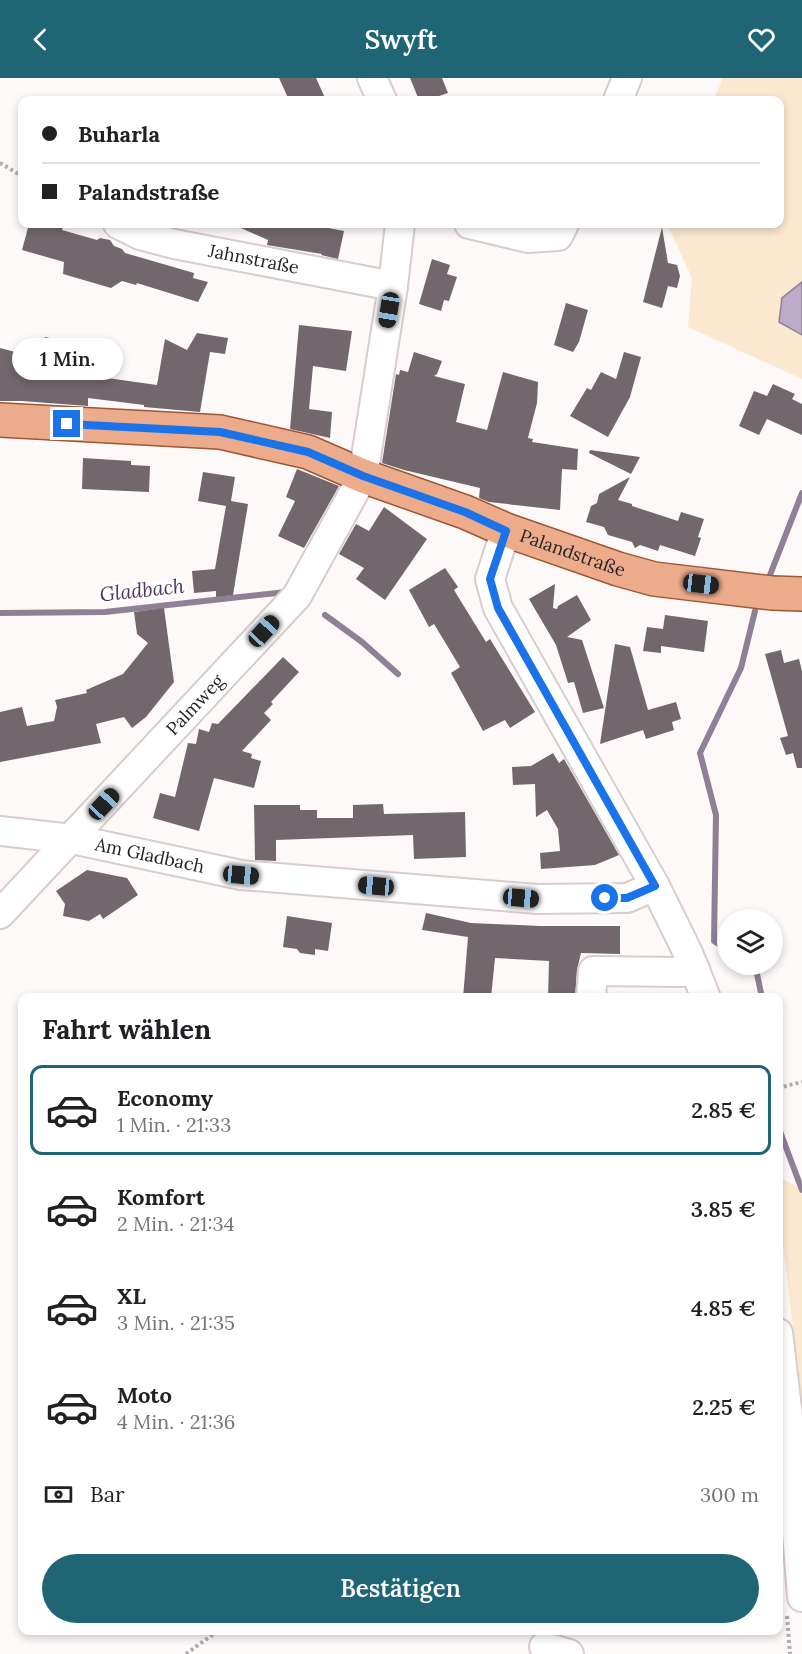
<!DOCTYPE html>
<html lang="de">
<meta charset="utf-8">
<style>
:root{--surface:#fff;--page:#f6f6f6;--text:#202124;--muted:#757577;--line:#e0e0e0;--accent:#206576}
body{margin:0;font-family:Lora,serif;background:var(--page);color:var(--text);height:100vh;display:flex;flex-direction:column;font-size:22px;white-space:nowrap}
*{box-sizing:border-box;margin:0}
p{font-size:20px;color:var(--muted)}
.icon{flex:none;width:33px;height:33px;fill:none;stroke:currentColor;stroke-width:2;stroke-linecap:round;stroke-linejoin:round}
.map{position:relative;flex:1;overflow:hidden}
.panel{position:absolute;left:18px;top:915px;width:765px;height:642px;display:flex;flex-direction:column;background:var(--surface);border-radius:12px;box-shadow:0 3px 9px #0003}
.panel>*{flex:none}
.guide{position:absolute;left:18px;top:18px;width:766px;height:132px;border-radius:12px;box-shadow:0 3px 9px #0003;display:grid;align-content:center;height:132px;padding:0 24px;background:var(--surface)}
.tools{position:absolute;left:717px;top:831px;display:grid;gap:12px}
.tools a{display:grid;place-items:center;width:66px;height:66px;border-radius:50%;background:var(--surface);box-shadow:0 3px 9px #0003;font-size:30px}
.end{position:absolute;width:27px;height:27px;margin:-14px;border:8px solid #1a73e8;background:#fff;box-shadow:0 0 0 3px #fff}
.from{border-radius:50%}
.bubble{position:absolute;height:42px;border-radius:21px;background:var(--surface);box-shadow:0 3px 9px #0003;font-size:20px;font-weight:600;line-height:42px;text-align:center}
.car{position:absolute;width:18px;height:36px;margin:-18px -9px;border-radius:8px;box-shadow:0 0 4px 2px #0007;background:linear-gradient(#222 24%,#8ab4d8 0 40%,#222 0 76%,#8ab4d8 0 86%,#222 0)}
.guide b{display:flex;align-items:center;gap:21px;height:57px;font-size:22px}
.guide b+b{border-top:2px solid var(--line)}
.guide i{width:15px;height:15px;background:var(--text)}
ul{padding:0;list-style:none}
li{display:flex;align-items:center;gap:18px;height:90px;margin:0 12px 9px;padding:0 12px;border:3px solid transparent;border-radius:12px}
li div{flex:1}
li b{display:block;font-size:22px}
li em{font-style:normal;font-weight:600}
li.active{border-color:var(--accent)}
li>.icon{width:54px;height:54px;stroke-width:1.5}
h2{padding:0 24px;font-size:27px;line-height:72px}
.pay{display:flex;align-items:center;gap:15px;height:66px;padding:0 24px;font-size:22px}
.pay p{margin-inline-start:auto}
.action{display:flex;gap:12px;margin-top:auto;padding:12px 24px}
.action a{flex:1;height:69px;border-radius:36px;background:var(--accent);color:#fff;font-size:24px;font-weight:600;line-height:69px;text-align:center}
header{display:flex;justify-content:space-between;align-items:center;height:78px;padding:0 24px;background:var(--accent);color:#fff;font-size:27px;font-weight:600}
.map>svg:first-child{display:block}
.green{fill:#fae9d0}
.water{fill:#bcabc9;stroke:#8e8196;stroke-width:1.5}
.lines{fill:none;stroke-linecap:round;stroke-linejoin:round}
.stream{stroke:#8e8196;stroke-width:6}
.building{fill:#71676c}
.minor-casing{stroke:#d9cccd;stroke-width:32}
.major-casing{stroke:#9e5635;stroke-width:36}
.path{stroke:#b0abac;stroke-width:4;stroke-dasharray:3 3;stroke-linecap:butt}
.minor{stroke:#fff;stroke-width:28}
.major{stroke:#ecac8c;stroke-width:33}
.route{stroke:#1a73e8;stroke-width:8}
.labels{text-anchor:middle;stroke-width:6;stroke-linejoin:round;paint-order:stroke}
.street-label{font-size:18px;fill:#241f20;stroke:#fff}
.water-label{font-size:20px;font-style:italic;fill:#4f3560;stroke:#fff}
</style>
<header><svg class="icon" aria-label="back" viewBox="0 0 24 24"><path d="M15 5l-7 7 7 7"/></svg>Swyft<svg class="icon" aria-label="heart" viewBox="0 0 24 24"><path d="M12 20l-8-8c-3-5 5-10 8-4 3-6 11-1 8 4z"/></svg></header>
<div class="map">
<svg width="802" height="1576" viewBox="0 0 802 1576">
<rect width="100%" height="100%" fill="#fef9f9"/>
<path class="green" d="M 723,0 L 802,0 L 802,301 L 688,249 L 692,200 L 667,146 L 780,146 L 780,22 L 713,22 Z
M 778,1099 L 802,1111 L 802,1323 L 779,1135 Z"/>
<path class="water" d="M 802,204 L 802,257 L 779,244 L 782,220 Z"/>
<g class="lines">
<path class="stream" d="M 770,497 L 802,415
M 0,535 L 105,534 L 286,514
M 325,537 L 362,564 L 398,596
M 728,872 L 714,863 L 716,737 L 700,675 L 741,590 L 755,533
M 749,886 L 756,891 L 762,920
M 778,1048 L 802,1112"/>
</g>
<path class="building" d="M 279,0 L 316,0 L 326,22 L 289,22 Z
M 410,0 L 442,0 L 448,15 L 427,22 L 419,22 Z
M 29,146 L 64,146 L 62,152 L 97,162 L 100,160 L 110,162 L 114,168 L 122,171 L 125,175 L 194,195 L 193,200 L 208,204 L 198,224 L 137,205 L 136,207 L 122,203 L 111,210 L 63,196 L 64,184 L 22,172 Z
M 232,146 L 285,146 L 304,149 L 304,146 L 307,146 L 344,153 L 338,181 L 321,177 L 322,176 L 267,167 L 268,162 Z
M 662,149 L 668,185 L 677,187 L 680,198 L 677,210 L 668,208 L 662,230 L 643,224 Z
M 432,181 L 450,187 L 447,196 L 457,199 L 449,223 L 444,222 L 441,233 L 419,226 Z
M 566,225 L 588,232 L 579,264 L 573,274 L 554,267 Z
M 299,247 L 352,253 L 346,293 L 313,288 L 309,331 L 332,334 L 330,360 L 290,351 Z
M 197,255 L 228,260 L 225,276 L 210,274 L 200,334 L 144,329 L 144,327 L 88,320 L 88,328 L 22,323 L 0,323 L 0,270 L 38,280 L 45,259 L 63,263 L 62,274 L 103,285 L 100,299 L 157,307 L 165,261 L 187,272 Z
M 414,274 L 442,283 L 437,296 L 434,298 L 465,306 L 456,344 L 487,352 L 503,294 L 538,304 L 537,325 L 528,360 L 533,361 L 532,364 L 578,371 L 577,392 L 562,391 L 560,432 L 489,424 L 479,420 L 480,410 L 404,392 L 382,385 L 396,296 L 399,297 L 400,292 L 408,294 Z
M 624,274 L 641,279 L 630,319 L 608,359 L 570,338 L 587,310 L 591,312 L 601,294 L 616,301 Z
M 773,306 L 795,316 L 792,321 L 802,326 L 802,357 L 767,341 L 759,357 L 739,348 L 754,313 L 767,318 Z
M 590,372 L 640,379 L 631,396 L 589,375 Z
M 83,380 L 131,383 L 131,387 L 150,388 L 149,414 L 82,411 Z
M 297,391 L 339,408 L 304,470 L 278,458 L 295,423 L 286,419 Z
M 203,394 L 235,399 L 231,423 L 248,426 L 233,517 L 216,519 L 216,513 L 194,515 L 192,493 L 215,491 L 226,428 L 198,423 Z
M 630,399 L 618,422 L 632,426 L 632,428 L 678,443 L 681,434 L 704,441 L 698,459 L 701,460 L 695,478 L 660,467 L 658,473 L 640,467 L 635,470 L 632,464 L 608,457 L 604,449 L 586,444 L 591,428 L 597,425 L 599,416 Z
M 384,429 L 427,461 L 385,522 L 356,501 L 364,490 L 339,476 L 356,446 L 369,453 Z
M 445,490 L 458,509 L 454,512 L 486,564 L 490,561 L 535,634 L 510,650 L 505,642 L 483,653 L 451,595 L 460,589 L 434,546 L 429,549 L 409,512 Z
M 555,506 L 553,530 L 557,531 L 558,528 L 577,517 L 591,542 L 567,559 L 582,562 L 604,630 L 583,635 L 574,604 L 568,605 L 556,567 L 529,521 Z
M 164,530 L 174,604 L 146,639 L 132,650 L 124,639 L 96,646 L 101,665 L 0,684 L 0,634 L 22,629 L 27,648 L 54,643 L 57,629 L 55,622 L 87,615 L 86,612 L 123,596 L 148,565 L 137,556 L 134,534 Z
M 665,537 L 708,543 L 704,574 L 661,568 L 661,575 L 643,573 L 647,549 L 663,551 Z
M 615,566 L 630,569 L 648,632 L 676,624 L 681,641 L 672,644 L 674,652 L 646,661 L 643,652 L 600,666 Z
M 781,572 L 784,585 L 799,581 L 802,593 L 802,690 L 797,690 L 793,675 L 786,677 L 780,660 L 788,658 L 765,576 Z
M 283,579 L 299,594 L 271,624 L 273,626 L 264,635 L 271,642 L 242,673 L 252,676 L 251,680 L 261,683 L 254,710 L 214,700 L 199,753 L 153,740 L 160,715 L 175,719 L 188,665 L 196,666 L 199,651 L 209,654 L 212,645 L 218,646 Z
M 553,675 L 559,685 L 564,681 L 619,777 L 595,787 L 541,791 L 540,775 L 560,773 L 558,751 L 547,732 L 536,739 L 535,706 L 513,707 L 512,689 L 531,688 Z
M 383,726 L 384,736 L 465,734 L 466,779 L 414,781 L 413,757 L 276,762 L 276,783 L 255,782 L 254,727 L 300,727 L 300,732 L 317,732 L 317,740 L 353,740 L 353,727 Z
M 87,792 L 127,800 L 138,817 L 103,841 L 100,836 L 89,843 L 63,838 L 65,826 L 56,813 Z
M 426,835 L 471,845 L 540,848 L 620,848 L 620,876 L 581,875 L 577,892 L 575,920 L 548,920 L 549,883 L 495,880 L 491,920 L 463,920 L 468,859 L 422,852 Z
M 287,838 L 332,845 L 328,873 L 315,871 L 315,877 L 300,875 L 297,871 L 283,869 Z"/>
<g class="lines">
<g class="minor-casing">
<g id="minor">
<path d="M 372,0 L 382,22"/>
<path d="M 618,22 L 627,0"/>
<path id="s1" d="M 118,146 L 140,157 L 174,166 L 393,208"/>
<path d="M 469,146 L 528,160 L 558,158 L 564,146"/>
<path d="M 506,452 L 490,501 L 498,530 L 655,808 L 688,875 L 706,920"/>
<path id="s2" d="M 0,753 L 72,761 L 241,797 L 537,821 L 627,820 L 655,808"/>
<path id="s3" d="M 0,836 L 297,518 L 363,398 L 393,208 L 400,146"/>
<path d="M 591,920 L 593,893 L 681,894 L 695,891"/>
<path d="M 778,1255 L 788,1339 L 802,1519"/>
<path d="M 544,1569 L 569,1576"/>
</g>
</g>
<g class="major-casing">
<g id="major">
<path id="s4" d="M 0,342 L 220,354 L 308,374 L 363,398 L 465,434 L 506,452 L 618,491 L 654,501 L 772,515 L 802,516"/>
</g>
</g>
<path class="path" d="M 0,85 L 22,98
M 778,1010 L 802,1004
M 787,1538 L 790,1576
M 186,1576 L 219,1552"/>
<use href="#minor" class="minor"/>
<use href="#major" class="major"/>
</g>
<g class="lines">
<path class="route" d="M 67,346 L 220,354 L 308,374 L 363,398 L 465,434 L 506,453 L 490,501 L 498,530 L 655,808 L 627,820 L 605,820"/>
</g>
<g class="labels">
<g class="street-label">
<text dy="6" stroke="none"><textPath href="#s1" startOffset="141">Jahnstraße</textPath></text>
<text dy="6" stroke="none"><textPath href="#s4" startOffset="594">Palandstraße</textPath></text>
<text dy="6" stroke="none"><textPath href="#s3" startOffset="286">Palmweg</textPath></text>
<text dy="6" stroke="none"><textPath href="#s2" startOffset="152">Am Gladbach</textPath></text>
</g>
<g class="water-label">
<text transform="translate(142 512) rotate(-6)" y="7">Gladbach</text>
</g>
</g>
</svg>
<div class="tools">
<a><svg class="icon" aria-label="layers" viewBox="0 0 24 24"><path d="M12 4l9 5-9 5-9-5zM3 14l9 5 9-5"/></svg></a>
</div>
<i class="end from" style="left:605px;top:820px"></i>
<i class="end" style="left:67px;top:346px"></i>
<div class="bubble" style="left:12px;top:260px;width:111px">1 Min.</div>
<i class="car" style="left:389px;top:232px;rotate:189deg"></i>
<i class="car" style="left:701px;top:506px;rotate:97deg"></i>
<i class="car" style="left:264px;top:553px;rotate:43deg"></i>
<i class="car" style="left:104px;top:726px;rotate:43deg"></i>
<i class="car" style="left:241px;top:797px;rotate:95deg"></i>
<i class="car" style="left:376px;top:808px;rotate:275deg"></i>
<i class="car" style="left:521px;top:820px;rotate:95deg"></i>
<div class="guide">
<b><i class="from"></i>Buharla</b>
<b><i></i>Palandstraße</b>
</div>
<section class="panel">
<h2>Fahrt wählen</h2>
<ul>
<li class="active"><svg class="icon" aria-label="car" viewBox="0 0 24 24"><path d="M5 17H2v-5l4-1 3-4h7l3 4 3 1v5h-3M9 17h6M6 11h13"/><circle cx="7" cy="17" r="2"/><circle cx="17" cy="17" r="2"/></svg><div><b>Economy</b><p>1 Min. · 21:33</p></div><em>2.85 €</em></li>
<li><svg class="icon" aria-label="car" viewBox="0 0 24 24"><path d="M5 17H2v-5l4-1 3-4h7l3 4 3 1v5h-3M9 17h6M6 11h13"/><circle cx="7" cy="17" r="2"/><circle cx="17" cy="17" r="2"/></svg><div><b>Komfort</b><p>2 Min. · 21:34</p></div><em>3.85 €</em></li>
<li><svg class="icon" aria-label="car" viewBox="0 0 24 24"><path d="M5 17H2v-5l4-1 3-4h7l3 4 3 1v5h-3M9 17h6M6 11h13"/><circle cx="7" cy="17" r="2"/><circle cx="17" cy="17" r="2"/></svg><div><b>XL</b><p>3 Min. · 21:35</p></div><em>4.85 €</em></li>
<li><svg class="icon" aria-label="car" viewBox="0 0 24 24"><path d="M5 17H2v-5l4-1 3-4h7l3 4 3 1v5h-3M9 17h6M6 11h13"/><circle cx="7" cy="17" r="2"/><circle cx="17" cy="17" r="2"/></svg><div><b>Moto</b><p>4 Min. · 21:36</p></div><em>2.25 €</em></li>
</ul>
<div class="pay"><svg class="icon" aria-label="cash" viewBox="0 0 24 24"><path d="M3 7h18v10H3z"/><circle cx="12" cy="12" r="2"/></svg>Bar<p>300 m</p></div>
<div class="action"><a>Bestätigen</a></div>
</section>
</div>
